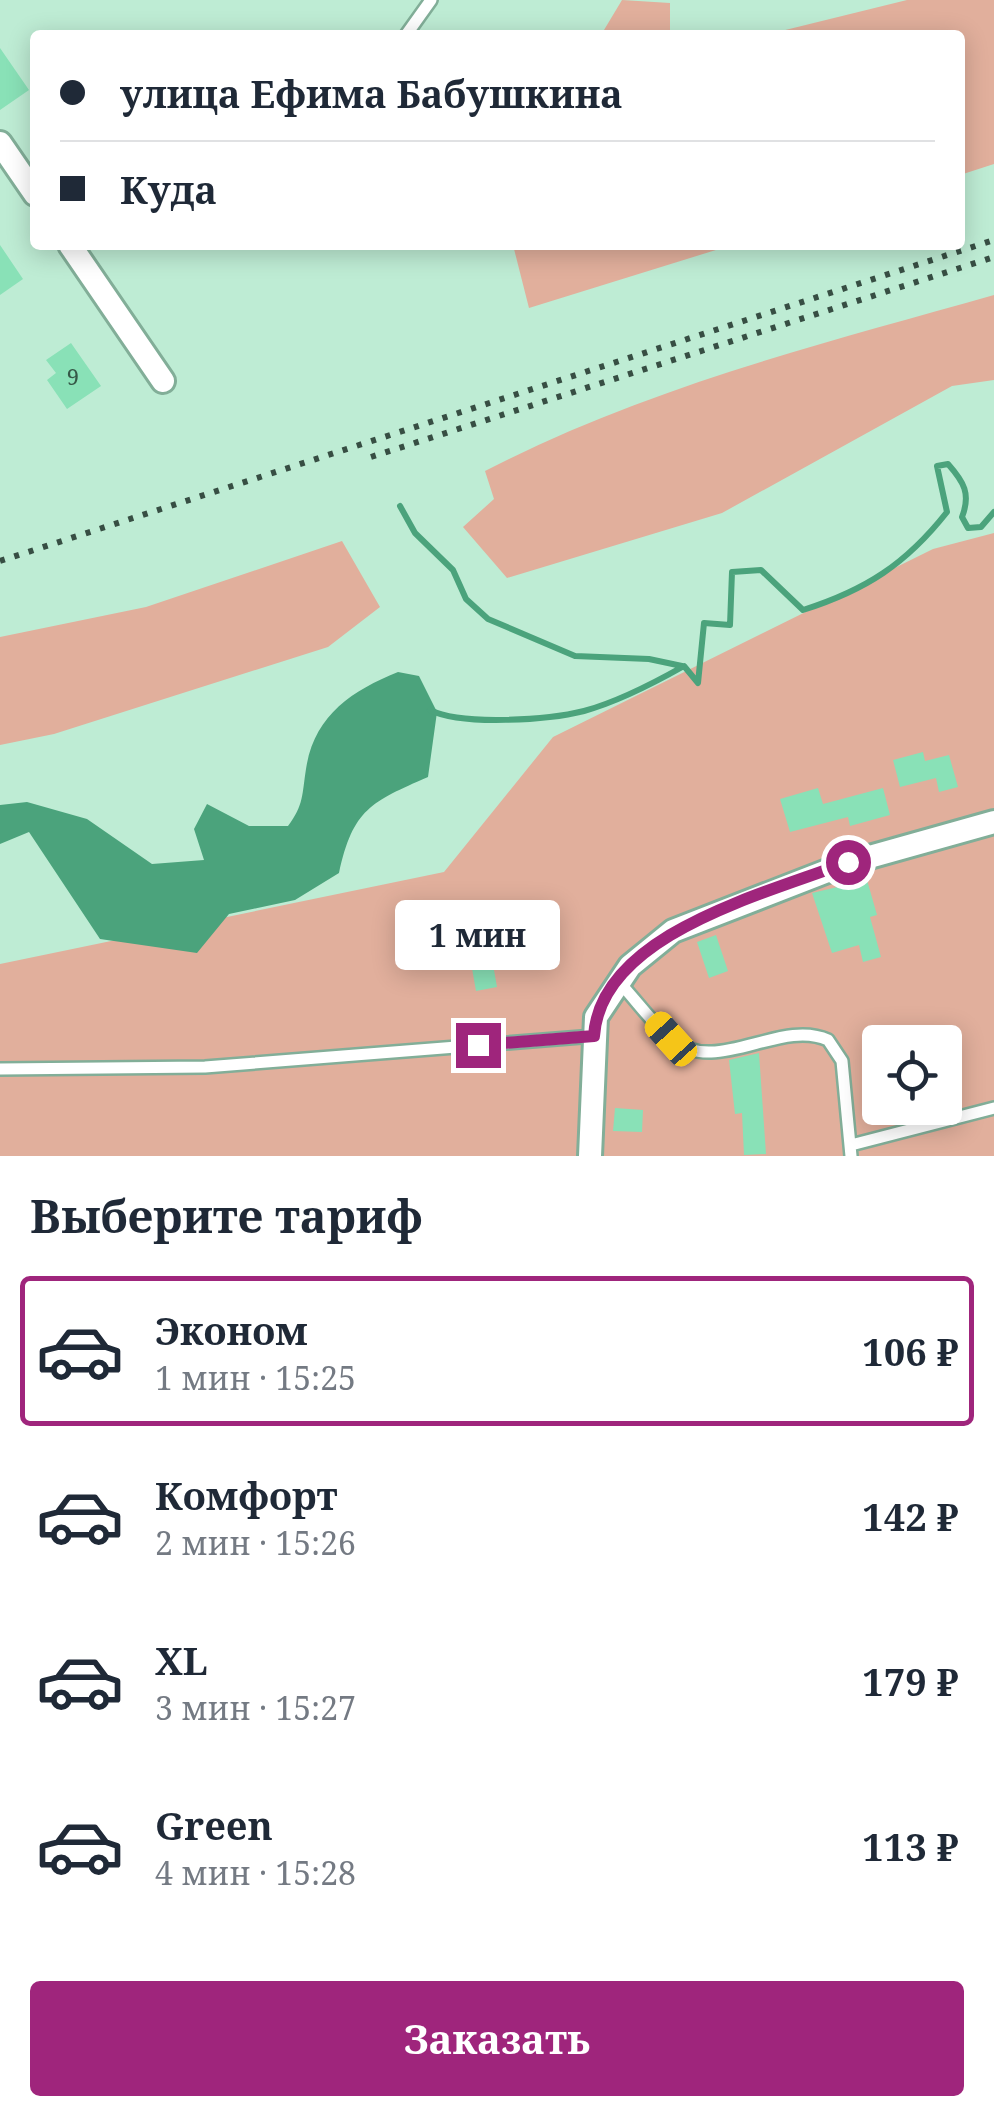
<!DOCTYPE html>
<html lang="ru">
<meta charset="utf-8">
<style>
:root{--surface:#fff;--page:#f2f2f3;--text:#1f2937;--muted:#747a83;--line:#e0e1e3;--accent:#9f257c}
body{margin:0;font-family:"Noto Serif",serif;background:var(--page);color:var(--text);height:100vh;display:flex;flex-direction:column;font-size:38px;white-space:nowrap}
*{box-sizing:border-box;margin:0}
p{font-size:32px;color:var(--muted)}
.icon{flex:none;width:55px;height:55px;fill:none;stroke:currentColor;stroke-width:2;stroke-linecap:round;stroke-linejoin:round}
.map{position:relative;height:1156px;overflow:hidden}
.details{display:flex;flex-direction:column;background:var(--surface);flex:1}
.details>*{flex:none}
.guide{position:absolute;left:30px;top:30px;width:935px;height:220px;border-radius:10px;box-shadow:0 5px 25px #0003;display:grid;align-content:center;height:220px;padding:0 30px;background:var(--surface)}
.tools{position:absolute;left:862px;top:1025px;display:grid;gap:20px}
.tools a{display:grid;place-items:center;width:100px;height:100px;border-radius:10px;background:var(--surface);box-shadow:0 5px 25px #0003;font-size:50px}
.end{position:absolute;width:45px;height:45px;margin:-22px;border:12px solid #9f257c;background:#fff;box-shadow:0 0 0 5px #fff}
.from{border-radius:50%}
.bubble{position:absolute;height:70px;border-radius:10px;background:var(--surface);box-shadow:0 5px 25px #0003;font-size:32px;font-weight:700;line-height:70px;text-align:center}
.car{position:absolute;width:30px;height:60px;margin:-30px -15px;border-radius:12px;box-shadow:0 0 8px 2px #0007;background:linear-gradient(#f5c518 24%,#345 0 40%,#f5c518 0 76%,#345 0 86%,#f5c518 0)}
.guide b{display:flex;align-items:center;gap:35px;height:95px;font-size:38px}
.guide b+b{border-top:2px solid var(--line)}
.guide i{width:25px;height:25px;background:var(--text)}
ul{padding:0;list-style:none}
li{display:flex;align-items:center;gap:30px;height:150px;margin:0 20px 15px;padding:0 10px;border:5px solid transparent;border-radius:10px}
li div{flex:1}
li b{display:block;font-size:38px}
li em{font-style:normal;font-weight:700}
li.on{border-color:var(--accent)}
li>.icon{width:90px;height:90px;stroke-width:1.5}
h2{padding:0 30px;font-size:45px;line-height:120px}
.action{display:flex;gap:20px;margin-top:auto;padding:20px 30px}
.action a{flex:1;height:115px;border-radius:10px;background:var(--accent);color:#fff;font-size:40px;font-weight:700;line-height:115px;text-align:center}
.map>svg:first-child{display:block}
.green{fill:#e1af9c;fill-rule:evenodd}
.water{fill:#4ba37c}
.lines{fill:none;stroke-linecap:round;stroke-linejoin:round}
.stream{stroke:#4ba37c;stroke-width:6}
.building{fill:#89e1b7}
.service-casing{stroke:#82ae98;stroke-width:16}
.minor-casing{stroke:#82ae98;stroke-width:28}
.service{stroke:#fff;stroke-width:11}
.minor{stroke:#fff;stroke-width:22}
.rail{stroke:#374e43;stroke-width:6;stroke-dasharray:5 10;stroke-linecap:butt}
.route{stroke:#9f257c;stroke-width:12}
.labels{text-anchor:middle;stroke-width:8;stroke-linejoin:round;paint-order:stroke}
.number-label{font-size:22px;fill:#355847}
</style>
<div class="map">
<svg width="994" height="1156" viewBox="0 0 994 1156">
<rect width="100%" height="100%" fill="#beecd4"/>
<path class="green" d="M 622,0 L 670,3 L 670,35 L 601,35 Z
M 907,0 L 994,0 L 994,164 L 960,175 L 960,35 L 765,35 Z
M 513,245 L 732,245 L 529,308 Z
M 994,295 L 994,380 L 952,386 L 722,513 L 507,578 L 463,527 L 494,499 L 485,471 C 645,388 821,344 994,295 Z
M 994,533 L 994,1156 L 0,1156 L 0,964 L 444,872 L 553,737 L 933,549 ZM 880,1042 L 945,1042 L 945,1108 L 880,1108 Z
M 342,541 L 380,607 L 328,647 L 54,734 L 0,745 L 0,637 L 146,607 Z"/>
<path class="water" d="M 398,672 L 419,676 L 437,712 L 428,777 C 371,802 353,809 339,873 L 295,900 L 229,914 L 197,953 L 100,939 L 29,832 L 0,844 L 0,805 L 27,802 L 87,819 L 152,864 L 204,860 L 194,829 L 207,804 L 249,826 L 288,826 C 304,805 302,794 306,769 C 314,716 351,691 398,672 Z"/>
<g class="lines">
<path class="stream" d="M 400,506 L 415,533 L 453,570 L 466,599 L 488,619 L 575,656 L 649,659 L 682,666
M 430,710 C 462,726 548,720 584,711 C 617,702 654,683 684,666 L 698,683 L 704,623 L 730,625 L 732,572 L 761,570 L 803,610 C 866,590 906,564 947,512 L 937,466 L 948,464 C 964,482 971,494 962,517 L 968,528 L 981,527 L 994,512"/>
</g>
<path class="building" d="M 0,48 L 29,90 L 0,110 Z
M 0,245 L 23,279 L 0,295 Z
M 71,343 L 101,386 L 67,409 L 47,380 L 56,373 L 46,360 Z
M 923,752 L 925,761 L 949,755 L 958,787 L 939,792 L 936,778 L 900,787 L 893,760 Z
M 818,788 L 823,804 L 883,788 L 890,815 L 850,826 L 848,817 L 790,832 L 780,799 Z
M 867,880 L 877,915 L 870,917 L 881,957 L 863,962 L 859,945 L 832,953 L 812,893 Z
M 716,935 L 728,971 L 709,978 L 697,942 Z
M 491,953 L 497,987 L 476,991 L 470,957 Z
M 759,1053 L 766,1154 L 744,1155 L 742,1113 L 735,1114 L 729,1060 Z
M 615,1108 L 643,1110 L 642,1132 L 613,1131 Z"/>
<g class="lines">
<g class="service-casing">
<path id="service" d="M 406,35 L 431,0
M 619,982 C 636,1000 652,1023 671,1039 C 716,1077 780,1018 828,1040 L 842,1061 L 851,1156
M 0,1069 L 205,1067 L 594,1036
M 851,1145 L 994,1108"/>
</g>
<g class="minor-casing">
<path id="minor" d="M 0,143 L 35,194
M 70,245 L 163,381
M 590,1156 L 596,1017 L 630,966 L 673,931 L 848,863 L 994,822"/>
</g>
<use href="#service" class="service"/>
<use href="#minor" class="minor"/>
<path class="rail" d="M 371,457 L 994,257
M 0,561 L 994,240"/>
</g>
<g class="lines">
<path class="route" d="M 478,1045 L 594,1036 C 601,933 769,893 848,862"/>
</g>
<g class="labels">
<g class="number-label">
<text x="73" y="385">9</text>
</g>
</g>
</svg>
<div class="tools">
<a><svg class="icon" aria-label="locate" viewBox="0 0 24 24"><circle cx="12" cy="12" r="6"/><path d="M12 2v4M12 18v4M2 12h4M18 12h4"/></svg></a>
</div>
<i class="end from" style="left:848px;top:862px"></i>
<i class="end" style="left:478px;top:1045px"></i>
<div class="bubble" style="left:395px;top:900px;width:165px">1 мин</div>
<i class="car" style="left:671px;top:1039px;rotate:318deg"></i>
<div class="guide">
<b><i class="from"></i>улица Ефима Бабушкина</b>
<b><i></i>Куда</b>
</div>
</div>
<section class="details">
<h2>Выберите тариф</h2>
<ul>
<li class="on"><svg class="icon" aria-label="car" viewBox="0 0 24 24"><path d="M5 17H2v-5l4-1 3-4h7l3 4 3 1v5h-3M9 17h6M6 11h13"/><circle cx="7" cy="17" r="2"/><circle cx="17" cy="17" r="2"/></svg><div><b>Эконом</b><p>1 мин · 15:25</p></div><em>106 ₽</em></li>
<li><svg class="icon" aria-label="car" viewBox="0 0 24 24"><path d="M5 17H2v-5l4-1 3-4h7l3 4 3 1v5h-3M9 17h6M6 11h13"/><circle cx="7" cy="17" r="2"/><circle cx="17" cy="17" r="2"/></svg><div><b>Комфорт</b><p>2 мин · 15:26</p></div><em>142 ₽</em></li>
<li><svg class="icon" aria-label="car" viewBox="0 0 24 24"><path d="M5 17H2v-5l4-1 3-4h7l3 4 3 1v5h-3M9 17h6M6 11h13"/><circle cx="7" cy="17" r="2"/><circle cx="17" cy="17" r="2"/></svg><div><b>XL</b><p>3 мин · 15:27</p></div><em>179 ₽</em></li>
<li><svg class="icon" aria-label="car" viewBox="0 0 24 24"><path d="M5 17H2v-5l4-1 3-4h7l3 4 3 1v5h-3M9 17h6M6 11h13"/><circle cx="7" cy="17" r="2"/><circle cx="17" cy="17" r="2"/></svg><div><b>Green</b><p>4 мин · 15:28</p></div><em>113 ₽</em></li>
</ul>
<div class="action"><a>Заказать</a></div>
</section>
